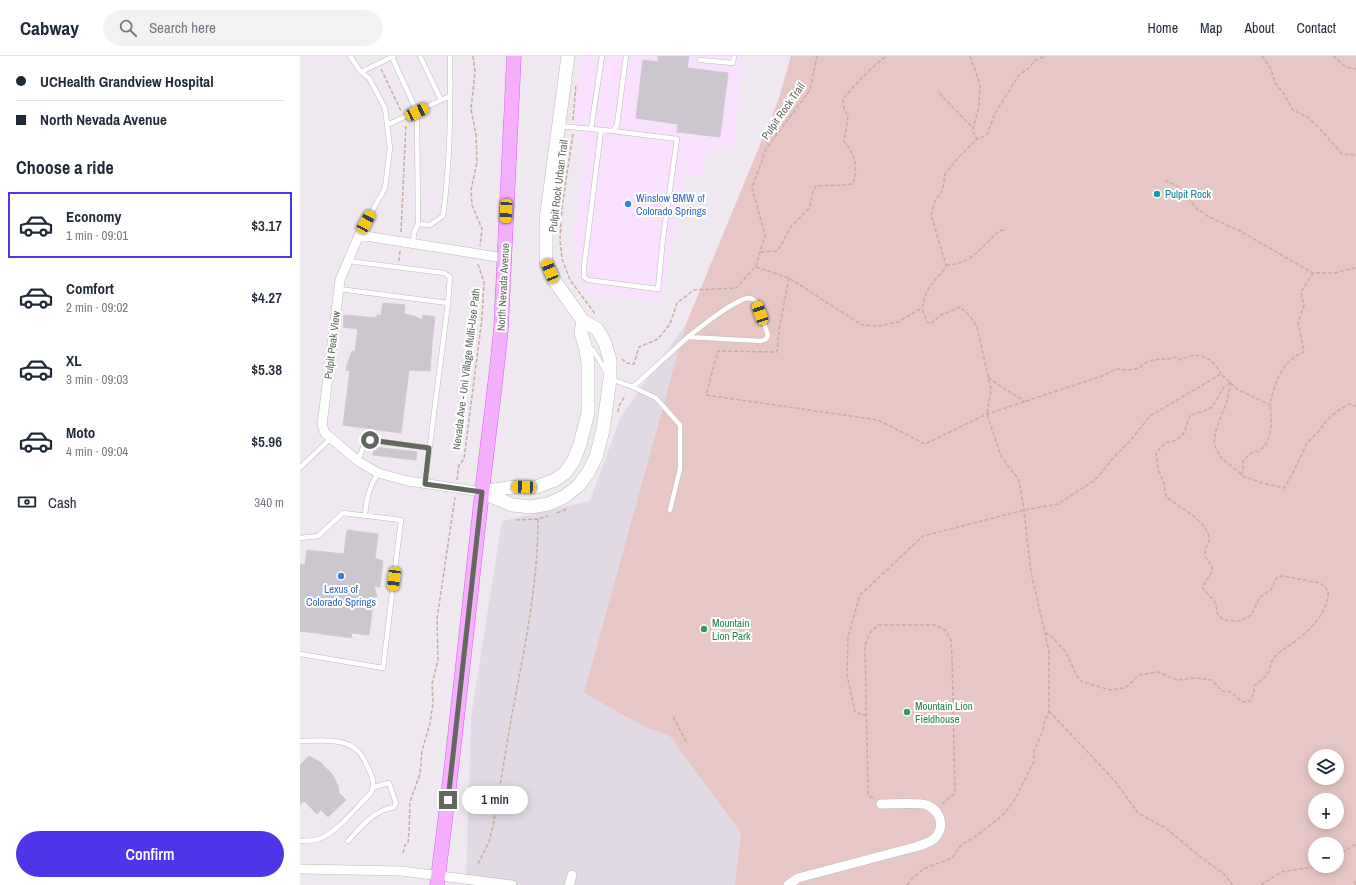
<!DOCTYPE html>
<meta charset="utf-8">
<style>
:root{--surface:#fff;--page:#f2f2f3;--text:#1f2937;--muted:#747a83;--line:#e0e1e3;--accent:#4e36e8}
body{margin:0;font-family:"Archivo Narrow",sans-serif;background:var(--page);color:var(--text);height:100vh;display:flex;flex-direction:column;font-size:15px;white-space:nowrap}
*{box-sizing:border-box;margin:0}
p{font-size:13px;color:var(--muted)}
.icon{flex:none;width:22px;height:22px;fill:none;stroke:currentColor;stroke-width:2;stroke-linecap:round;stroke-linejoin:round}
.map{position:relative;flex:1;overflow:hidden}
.details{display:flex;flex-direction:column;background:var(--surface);width:300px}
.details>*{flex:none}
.banner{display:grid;align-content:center;height:88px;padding:0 16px;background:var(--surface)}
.controls{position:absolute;left:1008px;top:693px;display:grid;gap:8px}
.controls a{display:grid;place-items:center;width:36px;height:36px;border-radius:50%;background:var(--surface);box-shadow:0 2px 10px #0003;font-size:20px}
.end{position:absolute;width:18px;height:18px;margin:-9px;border:5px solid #62685f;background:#fff;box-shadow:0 0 0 2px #fff}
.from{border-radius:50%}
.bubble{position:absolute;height:28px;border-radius:14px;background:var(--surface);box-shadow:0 2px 10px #0003;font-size:13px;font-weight:600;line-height:28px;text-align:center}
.car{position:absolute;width:12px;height:24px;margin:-12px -6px;border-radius:5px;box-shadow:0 0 3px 1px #0007;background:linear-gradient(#f5c518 24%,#345 0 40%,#f5c518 0 76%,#345 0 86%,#f5c518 0)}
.banner b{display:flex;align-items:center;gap:14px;height:38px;font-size:15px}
.banner b+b{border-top:1px solid var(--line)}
.banner i{width:10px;height:10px;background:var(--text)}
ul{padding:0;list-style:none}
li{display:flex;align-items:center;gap:12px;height:66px;margin:0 8px 6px;padding:0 8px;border:2px solid transparent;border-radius:0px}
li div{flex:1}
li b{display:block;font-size:15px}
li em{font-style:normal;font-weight:600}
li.selected{border-color:var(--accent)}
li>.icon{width:36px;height:36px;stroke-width:1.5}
h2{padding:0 16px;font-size:18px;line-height:48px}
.pay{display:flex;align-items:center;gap:10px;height:44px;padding:0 16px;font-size:15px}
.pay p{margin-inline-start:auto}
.button{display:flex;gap:8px;margin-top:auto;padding:8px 16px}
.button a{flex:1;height:46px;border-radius:24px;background:var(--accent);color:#fff;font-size:16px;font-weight:600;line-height:46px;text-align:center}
header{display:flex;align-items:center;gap:24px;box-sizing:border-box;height:56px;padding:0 20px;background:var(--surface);border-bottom:1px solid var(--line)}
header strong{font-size:19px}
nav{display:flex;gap:22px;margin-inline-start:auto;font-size:14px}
.search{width:280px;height:36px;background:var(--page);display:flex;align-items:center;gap:10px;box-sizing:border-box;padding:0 14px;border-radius:22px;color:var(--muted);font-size:15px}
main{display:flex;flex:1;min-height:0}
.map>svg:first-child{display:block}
.commercial{fill:#f8e0fe}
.education{fill:#e1d9e4;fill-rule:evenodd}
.green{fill:#e7c7c5;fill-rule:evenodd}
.building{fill:#ccc6cf;stroke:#d2c6d6}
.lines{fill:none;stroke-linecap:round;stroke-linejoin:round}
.lane-casing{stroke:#b7bcb5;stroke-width:5.5}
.street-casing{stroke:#b7bcb5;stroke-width:10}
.secondary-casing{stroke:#b6bcb4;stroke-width:14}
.primary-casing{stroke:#d161f1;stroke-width:15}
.path{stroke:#c8ad9e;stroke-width:1.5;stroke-dasharray:4 2;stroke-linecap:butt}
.lane{stroke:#fff;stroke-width:4.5}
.street{stroke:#fff;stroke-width:9}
.secondary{stroke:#fff;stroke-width:13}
.primary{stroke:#f6affe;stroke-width:14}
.route{stroke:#62685f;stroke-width:5}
.culture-dot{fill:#0f9aa8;stroke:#fff;stroke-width:1.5}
.shop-dot{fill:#3f7fe0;stroke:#fff;stroke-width:1.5}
.leisure-dot{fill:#2e9e5b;stroke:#fff;stroke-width:1.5}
.labels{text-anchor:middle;stroke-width:4;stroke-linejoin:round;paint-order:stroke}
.street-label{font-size:11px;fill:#62685f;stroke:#fff}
.culture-label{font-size:11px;fill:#0d838f;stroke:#fff;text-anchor:start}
.shop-label{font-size:11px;fill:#366cbe;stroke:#fff;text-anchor:start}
.leisure-label{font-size:11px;fill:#27864d;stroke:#fff;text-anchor:start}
</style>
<header>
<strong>Cabway</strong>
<div class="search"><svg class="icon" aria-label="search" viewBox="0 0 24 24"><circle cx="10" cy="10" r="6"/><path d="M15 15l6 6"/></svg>Search here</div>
<nav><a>Home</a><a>Map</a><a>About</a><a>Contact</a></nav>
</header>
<main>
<section class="details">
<div class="banner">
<b><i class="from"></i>UCHealth Grandview Hospital</b>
<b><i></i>North Nevada Avenue</b>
</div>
<h2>Choose a ride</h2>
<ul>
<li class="selected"><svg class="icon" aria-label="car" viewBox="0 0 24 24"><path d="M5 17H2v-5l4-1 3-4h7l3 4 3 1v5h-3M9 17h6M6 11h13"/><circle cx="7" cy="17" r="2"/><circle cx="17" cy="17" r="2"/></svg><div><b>Economy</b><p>1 min · 09:01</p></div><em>$3.17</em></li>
<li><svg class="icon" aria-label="car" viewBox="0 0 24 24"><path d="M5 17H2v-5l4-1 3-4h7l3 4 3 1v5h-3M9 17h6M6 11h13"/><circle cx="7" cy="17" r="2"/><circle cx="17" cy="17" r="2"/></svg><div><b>Comfort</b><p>2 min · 09:02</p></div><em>$4.27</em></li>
<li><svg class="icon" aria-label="car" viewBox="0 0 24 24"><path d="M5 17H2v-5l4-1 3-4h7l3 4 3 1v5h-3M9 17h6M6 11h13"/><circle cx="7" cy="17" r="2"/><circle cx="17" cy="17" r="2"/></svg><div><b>XL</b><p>3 min · 09:03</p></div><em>$5.38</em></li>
<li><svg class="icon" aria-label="car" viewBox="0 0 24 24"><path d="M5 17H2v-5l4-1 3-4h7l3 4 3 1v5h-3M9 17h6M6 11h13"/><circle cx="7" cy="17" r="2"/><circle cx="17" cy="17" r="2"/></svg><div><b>Moto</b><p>4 min · 09:04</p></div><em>$5.96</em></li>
</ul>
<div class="pay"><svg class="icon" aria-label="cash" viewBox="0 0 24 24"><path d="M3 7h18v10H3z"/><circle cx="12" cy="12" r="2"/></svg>Cash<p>340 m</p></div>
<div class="button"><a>Confirm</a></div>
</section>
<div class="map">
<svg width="1056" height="829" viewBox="0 0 1056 829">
<rect width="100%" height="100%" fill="#efe8f1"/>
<path class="commercial" d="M 281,0 L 443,0 L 434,88 L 407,95 L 401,119 L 384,118 L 361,247 L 287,238 L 278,212 L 274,177 L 284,93 L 274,61 Z"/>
<path class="education" d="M 386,268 L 622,269 L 1000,277 L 1056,829 L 166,829 L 171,661 L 202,465 L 290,445 L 321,360 ZM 1015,700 L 1037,700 L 1037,722 L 1015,722 ZM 1015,744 L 1037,744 L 1037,766 L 1015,766 ZM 1015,788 L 1037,788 L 1037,810 L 1015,810 Z"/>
<path class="green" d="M 491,0 L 1056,0 L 1056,829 L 435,829 L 441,777 L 370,680 L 343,670 L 284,637 L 386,268 L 478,45 ZM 1015,700 L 1037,700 L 1037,722 L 1015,722 ZM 1015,744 L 1037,744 L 1037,766 L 1015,766 ZM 1015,788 L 1037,788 L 1037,810 L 1015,810 Z"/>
<path class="building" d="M 358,0 L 389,0 L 387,12 L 428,17 L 420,81 L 377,76 L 378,68 L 336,62 L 343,4 L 358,6 Z
M 83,247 L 105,249 L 104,258 L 114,260 L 122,264 L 123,259 L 135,261 L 132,287 L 130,315 L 109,314 L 101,377 L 43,369 L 50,315 L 46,314 L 47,309 L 52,295 L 55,295 L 58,273 L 43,271 L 44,259 L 77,262 L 77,259 L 81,260 Z
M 74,391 L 117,396 L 116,404 L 73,399 Z
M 47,474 L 78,478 L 75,502 L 83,505 L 80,531 L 74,530 L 77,541 L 74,540 L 69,579 L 51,577 L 52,582 L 0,575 L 0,508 L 5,509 L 7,494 L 44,498 Z
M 9,700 L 20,706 L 32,718 L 38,730 L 39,737 L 46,744 L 28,761 L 21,754 L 17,758 L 4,745 L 0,749 L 0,709 Z"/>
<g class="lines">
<g class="lane-casing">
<path id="lane" d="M 50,0 L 61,16 L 69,22 L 85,52 L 90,92 L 85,132 L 59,179
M 120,0 L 141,44
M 92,1 L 117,56 L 118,168
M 400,4 L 433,7 L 434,0
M 61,16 L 94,0
M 87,69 L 150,40
M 260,70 L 313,75 L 317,69 L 326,0
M 291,73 L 302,0
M 301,74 L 284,211 L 284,221 L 288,224 L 358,233 L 363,182 L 377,83 L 313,75
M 113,187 L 114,177 L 118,168 L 130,169 L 143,160 C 150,108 151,53 150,0
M 48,205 L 144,217 L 150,221 L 148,247 L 125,428
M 39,233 L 148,247
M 288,293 L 293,294 L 307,317
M 311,323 L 333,331 L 356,342 L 380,369 L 380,413 L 370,454
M 333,331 L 388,281 L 461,285 L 466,283 L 468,279 L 457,246 C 454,244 452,242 448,242 C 432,245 402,270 388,281
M 58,405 L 65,386 L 70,384 L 129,392
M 0,412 L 31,382
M 65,460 C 66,443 69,431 78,417
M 0,482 L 18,480 L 43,457 L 101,464 L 83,612 L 0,598
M 0,685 C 17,685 44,681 58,695 C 63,700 66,707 69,714 C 73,722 75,728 71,737 C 56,751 38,776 19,783 C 13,785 6,785 0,785
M 48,785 C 62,770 73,755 94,751 L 96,747 L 89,727 L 74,731"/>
</g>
<g class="street-casing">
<path id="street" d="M 182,436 L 108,425 L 78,417 L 58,405 L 25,377 L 22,369 L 40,224 L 59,179 L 204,202
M 0,813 L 101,815 L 212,829
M 269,829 L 272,819
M 488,829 L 498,822 L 615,791 C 622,789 630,787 635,782 C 645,771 641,755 627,749 C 621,746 590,748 581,748"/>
</g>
<g class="secondary-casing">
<path id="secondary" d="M 182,436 L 212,449 L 231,451 L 248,448 L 264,441 L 278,430 L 288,417 L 296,401 L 303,374 L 310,323 L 310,304 L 305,287 L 297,273 L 283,265 L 254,224 L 246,205 L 246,164 L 268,0
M 182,436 L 213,431 L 236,431 L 255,424 L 265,417 L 274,404 L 280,388 L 288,357 L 288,307 L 286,293 L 281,277 L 283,265"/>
</g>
<g class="primary-casing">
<path id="primary" d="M 137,829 C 154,699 167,568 182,437 C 188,382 196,327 201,272 L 214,0"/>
</g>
<path class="path" d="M 173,0 L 175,16 L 171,53 L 176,79 L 177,106 L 171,134 L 172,149 L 182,173 L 180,190
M 670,0 L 680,28 L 679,51 L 673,72 L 673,76 L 677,83
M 962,0 L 971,13 L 975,27 L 984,38 L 993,54 L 1009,62 L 1021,74 L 1042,98 L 1056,99
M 1033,0 L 1046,11 L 1056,13
M 81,13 L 101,55
M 639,37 L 673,72
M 273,64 L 276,28
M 273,78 L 262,151 L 260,184 L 262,203 L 270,224 L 296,259
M 865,124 L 881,132 L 886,139 L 896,152 L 909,161 L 940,175 L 1013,217 L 1035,217 L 1053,212 L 1056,213
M 101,176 L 106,68
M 461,196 L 477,195 L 483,186 L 490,172 L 510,151 L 512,138 L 516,130 C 528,129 540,130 553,128 C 558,113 556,97 544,86 L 548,60 L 544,53 L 543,43 C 556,27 570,13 586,0
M 99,205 L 100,195
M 646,209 C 671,208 682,191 699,175 L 704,174
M 456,211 L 489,222 L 562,269 L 580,270 L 598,266 L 622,252 C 624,242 627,233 634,225 C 638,219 644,216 646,209 L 631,159 L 635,145 L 643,133 L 645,118 L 658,102 L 677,83 L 687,79 L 695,57 L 719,19 L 729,12 L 734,5 L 745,0
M 489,222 L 479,274 L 477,296 L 418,295 L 406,339 L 578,364 L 625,388 L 687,358 L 802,320 L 816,313 L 828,314 L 839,312 L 848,305 L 859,303 L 869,303 L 874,301 L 882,304 C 889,298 904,298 911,305 C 915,308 918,313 921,317
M 322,303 L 326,307 L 334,308 L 339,291 L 358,283 L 370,268 L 377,247 L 394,234 L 436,232 L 456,210 L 465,179 L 452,132 L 466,93 L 510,34 L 517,0
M 688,321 C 700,331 713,337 725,346
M 931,326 L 928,342 L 916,374 L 914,388 L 921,402 L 945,421 L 962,427 L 984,432 L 992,419 L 1007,387 L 1019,375 L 1028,363 L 1039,354 L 1049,348 L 1056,350
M 318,356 L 319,350 L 325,340
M 941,419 L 943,413 L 943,405 C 946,402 949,398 953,396 C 955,395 957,396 959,395 C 973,386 972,362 970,349
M 157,424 L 159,409 L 164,403 L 182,262 L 184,226 L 178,208
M 257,457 L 267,453
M 216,464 L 238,463 L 248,460
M 745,577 L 750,579 L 766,596 L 777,620 L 782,626 L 811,634 L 825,632 L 839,619 L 858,616 L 877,624 L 897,622 L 912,624 L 922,635 L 931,636 L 942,646 L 950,645 L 954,637 L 954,630 C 959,626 966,621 969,615 C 971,611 970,607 973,603 C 979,595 988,591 997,584 C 1011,573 1030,554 1028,534 L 1020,527 L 983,520 L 977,521 L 971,534 L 960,541 L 951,559 L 940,565 L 923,564 L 917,557 L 916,547 L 902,531 L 912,516 L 912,509 C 895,494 915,489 907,475 C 897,459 881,452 866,441 L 864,427 L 858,413 L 856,397 L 865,387 L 877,384 L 884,377 L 890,359 L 904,355 L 912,351 L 924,331 L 931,326
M 749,655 L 815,725 L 838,757 L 867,773 L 898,799 L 924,818 L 933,829
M 567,660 L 555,656 L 547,619 L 548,581 L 560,539 L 623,480 L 724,454 L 758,448 L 795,424 L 814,401 L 830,385 L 850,360 L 921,318 L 937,333 L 970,349 C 974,328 982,304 1004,296 L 998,266 L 1004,250 L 1001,236 L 1013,217
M 373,661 L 387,687
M 573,742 L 568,739 L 565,589 L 570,577 L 578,569 L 635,569 L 645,574 L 651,584 L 652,600 L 655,737 L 641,749
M 103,797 L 105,789 L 108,787 L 109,777 L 110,746 L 120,718 L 122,695 L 130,667 L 133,647 L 132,628 L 138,604 L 137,563 L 155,441
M 1037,800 L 1056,788
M 178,808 L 189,786 L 193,770 C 200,731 206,692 213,653 C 225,590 238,527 238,463
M 607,829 L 611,824 L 623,813 L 652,802 L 661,789 L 676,780 L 703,759 L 714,745 L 734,705 L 734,695 L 743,675 L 744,667 L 749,655 L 749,595 L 731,516 L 724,454 L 719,424 L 701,400 L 687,358 L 691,333 L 677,271 L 670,260 L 660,251 L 641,259 L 630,268 L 627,266 L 622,252
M 961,829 L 981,816 L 1018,810
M 1055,829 L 1056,825"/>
<use href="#lane" class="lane"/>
<use href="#street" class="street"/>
<use href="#secondary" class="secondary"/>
<use href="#primary" class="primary"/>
</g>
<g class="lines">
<path class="route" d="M 70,384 L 129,392 L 125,428 L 182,436 L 148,744"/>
</g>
<circle class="culture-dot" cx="857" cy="138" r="4"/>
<g class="shop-dot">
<circle cx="328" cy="148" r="4"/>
<circle cx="41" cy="520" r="4"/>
</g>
<g class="leisure-dot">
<circle cx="404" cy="573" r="4"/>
<circle cx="607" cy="656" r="4"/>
</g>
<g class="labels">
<g class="street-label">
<text transform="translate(483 55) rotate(-55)" y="4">Pulpit Rock Trail</text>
<text transform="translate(258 130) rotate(-83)" y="4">Pulpit Rock Urban Trail</text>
<text transform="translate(203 231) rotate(-87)" y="4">North Nevada Avenue</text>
<text transform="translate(32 289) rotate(-83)" y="4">Pulpit Peak View</text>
<text transform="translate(166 313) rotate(-83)" y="4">Nevada Ave - Uni Village Multi-Use Path</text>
</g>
<g class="culture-label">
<text x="865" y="142">Pulpit Rock</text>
</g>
<g class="shop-label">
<text x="336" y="146">Winslow BMW of<tspan x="336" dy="13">Colorado Springs</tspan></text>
<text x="41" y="537" text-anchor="middle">Lexus of<tspan x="41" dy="13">Colorado Springs</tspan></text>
</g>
<g class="leisure-label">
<text x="412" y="571">Mountain<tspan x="412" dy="13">Lion Park</tspan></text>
<text x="615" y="654">Mountain Lion<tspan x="615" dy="13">Fieldhouse</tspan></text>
</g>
</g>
</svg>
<div class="controls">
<a><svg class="icon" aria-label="layers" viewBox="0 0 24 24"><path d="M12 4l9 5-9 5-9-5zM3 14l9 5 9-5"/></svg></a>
<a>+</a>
<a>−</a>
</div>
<i class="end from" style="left:70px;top:384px"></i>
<i class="end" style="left:148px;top:744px"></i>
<div class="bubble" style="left:162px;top:730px;width:66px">1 min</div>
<i class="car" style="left:117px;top:56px;rotate:65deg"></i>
<i class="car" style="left:206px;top:155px;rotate:183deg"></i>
<i class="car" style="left:66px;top:166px;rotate:29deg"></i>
<i class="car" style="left:250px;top:215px;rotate:338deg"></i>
<i class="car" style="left:460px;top:257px;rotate:341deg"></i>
<i class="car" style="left:224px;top:431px;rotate:272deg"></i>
<i class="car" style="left:94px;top:523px;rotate:187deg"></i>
</div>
</main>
